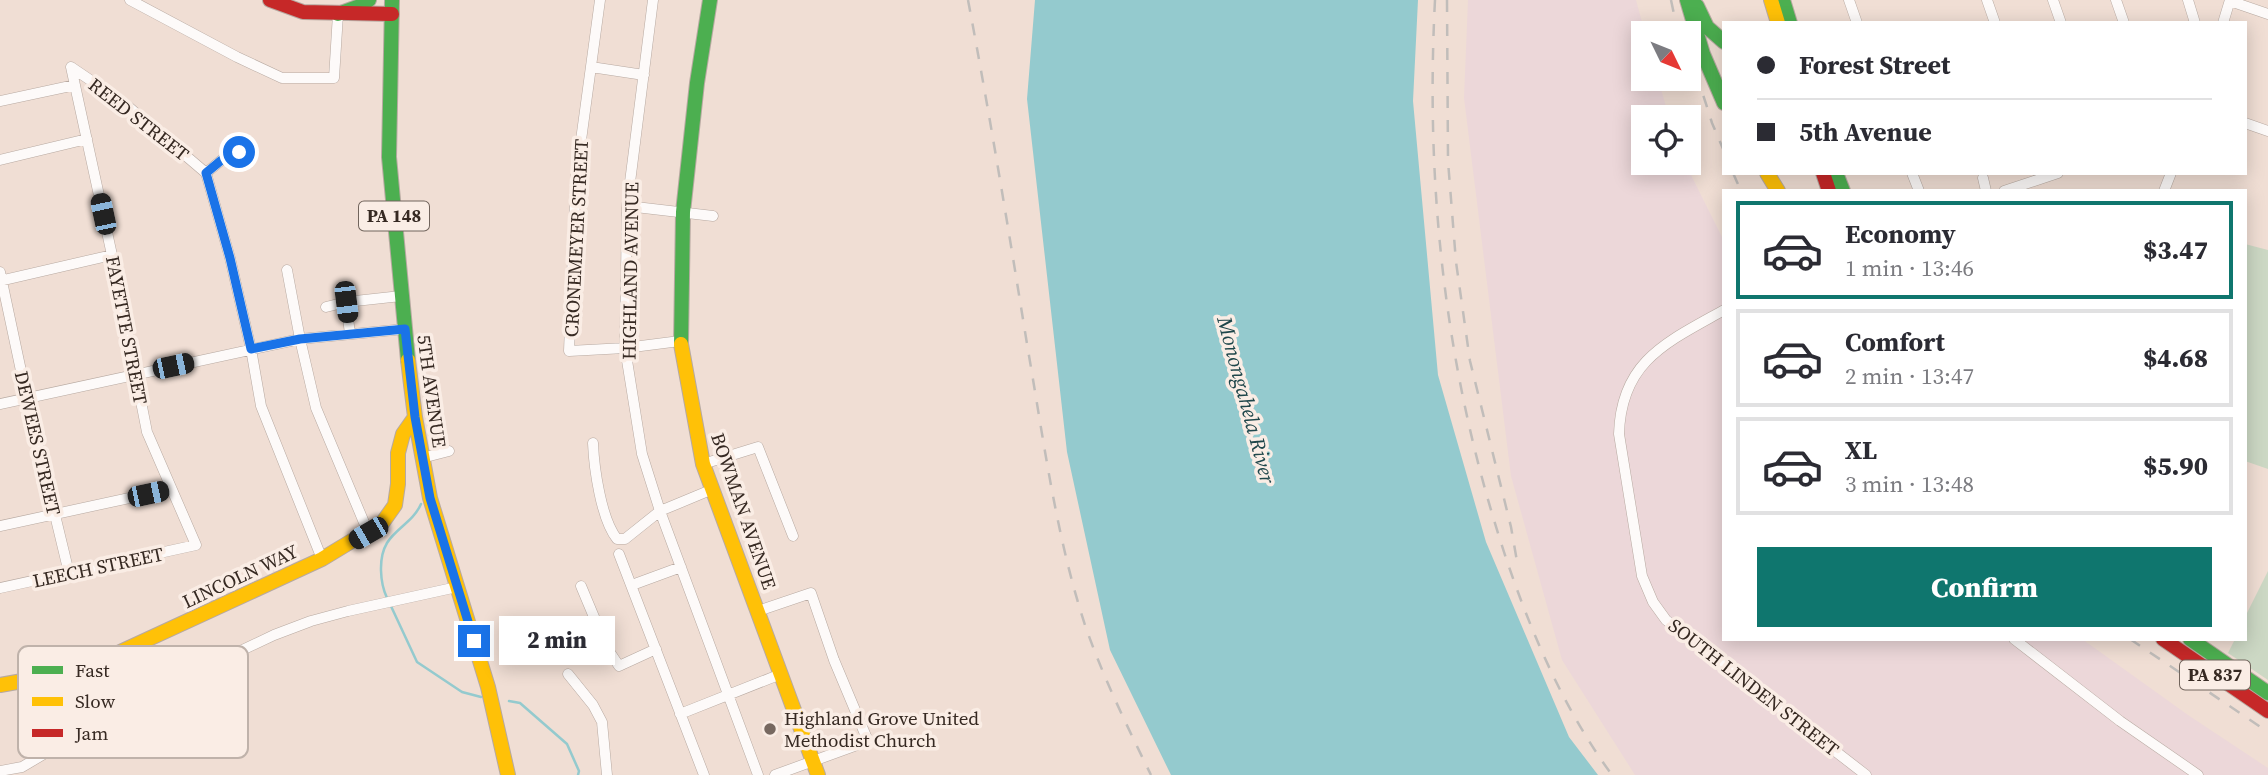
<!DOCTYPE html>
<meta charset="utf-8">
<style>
:root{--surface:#fff;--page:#f2f2f3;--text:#2b2b33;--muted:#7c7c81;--line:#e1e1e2;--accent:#0f766e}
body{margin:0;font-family:"Source Serif 4",serif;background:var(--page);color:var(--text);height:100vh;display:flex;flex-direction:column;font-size:26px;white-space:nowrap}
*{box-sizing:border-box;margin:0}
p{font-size:23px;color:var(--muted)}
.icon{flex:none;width:38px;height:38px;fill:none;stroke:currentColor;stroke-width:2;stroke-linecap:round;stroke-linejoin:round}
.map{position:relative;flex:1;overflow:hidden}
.sheet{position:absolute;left:1722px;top:189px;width:525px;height:452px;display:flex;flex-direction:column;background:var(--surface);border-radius:0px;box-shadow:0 4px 18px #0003}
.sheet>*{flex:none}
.top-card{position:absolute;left:1722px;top:21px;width:525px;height:154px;border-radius:0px;box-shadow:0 4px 18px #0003;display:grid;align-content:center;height:154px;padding:0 35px;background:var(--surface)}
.needle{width:46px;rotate:133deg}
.buttons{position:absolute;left:1631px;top:21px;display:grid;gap:14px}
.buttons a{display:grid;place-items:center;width:70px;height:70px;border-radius:0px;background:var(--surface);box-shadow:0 4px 18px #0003;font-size:35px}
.end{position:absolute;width:32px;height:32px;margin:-16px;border:9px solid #1a73e8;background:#fff;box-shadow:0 0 0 4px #fff}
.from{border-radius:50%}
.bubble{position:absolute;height:49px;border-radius:0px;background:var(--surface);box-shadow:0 4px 18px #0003;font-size:23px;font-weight:800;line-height:49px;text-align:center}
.car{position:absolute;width:21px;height:42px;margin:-21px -10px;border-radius:9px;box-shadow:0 0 5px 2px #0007;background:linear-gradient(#222 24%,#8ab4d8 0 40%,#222 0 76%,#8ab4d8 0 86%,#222 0)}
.top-card b{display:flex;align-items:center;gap:24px;height:66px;font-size:26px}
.top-card b+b{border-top:2px solid var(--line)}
.top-card i{width:18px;height:18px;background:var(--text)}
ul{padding:12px 0 0;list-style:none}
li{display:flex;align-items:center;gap:21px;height:98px;margin:0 14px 10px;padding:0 21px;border:4px solid var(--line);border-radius:0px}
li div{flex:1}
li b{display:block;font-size:26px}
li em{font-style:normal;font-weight:800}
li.selected{border-color:var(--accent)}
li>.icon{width:63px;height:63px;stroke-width:1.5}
.cta{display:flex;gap:14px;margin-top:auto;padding:14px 35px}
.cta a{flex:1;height:80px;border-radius:0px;background:var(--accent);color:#fff;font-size:28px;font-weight:800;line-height:80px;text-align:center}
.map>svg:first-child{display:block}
.industrial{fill:#ecd7d9}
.green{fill:#ccd8c4}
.water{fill:#94cace}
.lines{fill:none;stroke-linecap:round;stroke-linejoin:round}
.stream{stroke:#94cace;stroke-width:2.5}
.street-casing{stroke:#b7a9a1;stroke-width:11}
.fast-casing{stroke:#b7a9a1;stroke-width:16}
.slow-casing{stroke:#b7a9a1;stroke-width:16}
.jam-casing{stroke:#b7a9a1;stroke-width:16}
.street{stroke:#fdfaf9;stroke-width:10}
.fast{stroke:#4caf50;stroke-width:14}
.slow{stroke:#ffc107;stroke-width:14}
.jam{stroke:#c62828;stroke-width:14}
.rail{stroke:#c1bdba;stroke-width:2.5;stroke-dasharray:12 12;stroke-linecap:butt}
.route{stroke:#1a73e8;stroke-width:9}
.poi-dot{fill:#776860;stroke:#faede5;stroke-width:2.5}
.labels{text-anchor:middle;stroke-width:7;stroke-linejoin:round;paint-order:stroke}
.shield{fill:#faede5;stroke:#71645c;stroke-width:2}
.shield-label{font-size:18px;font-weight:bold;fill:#362922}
.street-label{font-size:19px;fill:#362922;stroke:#faede5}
.poi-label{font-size:19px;fill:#362922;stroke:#faede5;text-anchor:start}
.water-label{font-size:21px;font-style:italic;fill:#1e464a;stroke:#faede5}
.key{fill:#faede5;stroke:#bfb2aa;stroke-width:2}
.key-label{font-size:19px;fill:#362922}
</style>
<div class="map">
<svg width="2268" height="775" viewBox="0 0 2268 775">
<rect width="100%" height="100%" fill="#f0ded4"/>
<path class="industrial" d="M 1468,0 L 1636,0 L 1645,33 L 1643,33 L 1643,79 L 1658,79 L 1669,117 L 1643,117 L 1643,163 L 1685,163 L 1724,241 L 1724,639 L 2082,639 L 2188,715 L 2268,768 L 2268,775 L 1635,775 L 1562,660 L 1511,476 L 1464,98 Z"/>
<path class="green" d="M 2245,244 L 2268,250 L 2268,469 L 2245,461 Z
M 2268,571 L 2268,680 L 2228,653 L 2235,639 L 2245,639 L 2245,617 Z"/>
<path class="water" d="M 1035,0 L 1418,0 L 1413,101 L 1438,375 L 1486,542 L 1569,737 L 1598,775 L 1171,775 L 1110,650 L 1067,452 L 1027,99 Z"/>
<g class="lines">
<path class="stream" d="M 387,598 C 380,583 378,558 387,543 C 396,528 413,522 421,504
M 390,604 L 417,662 L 462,692 L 481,697
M 509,701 L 520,703 L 567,744 L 579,771 L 578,775"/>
<g class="street-casing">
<path id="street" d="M 130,0 L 237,57 L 282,78 L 334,78 L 338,14
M 600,0 L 576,177 L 569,351 L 625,348 L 680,341
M 653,0 L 627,206 L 625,348 L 642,454 L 660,511 L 758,775
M 1849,0 L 1857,23
M 1987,0 L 1995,23
M 2053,0 L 2061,23
M 2116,0 L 2124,23
M 2188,0 L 2195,23
M 2230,1 L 2268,14
M 2223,23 L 2230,0
M 71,67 L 124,103 L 206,173
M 591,67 L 644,75
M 0,101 L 75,85
M 2245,123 L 2268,131
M 0,160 L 87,139
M 206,173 L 230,258 L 251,349 L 261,406 L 322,559
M 206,173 L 230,153 L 239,152
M 1912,173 L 1919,191
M 1983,178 L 1986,191
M 2004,191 L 2058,173
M 2164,191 L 2171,173
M 627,206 L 713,216
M 287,270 L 300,339 L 316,408 L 368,532
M 0,272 L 27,399 L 69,573
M 0,281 L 112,255
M 346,302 L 350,334
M 326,307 L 346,302 L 401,296
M 1724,310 C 1667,342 1621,361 1619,434 L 1642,576 L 1653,602 L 1666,620 L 1866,775
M 0,404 L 300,339 L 405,329
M 593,443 C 594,468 601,519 617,539 L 625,539 L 660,511 L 713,489
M 422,458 L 449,451
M 703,464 L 758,447 L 793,536
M 0,526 L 171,489
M 619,554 L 704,775
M 632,585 L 681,567
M 581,586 L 607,648 L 619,666 L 656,649
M 0,588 L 196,545 L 147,432 L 112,255 L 71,67
M 758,611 L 811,593 L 834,660 L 868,741 L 775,775
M 2014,639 L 2120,721 L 2198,775
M 568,674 L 593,705 L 602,722 L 607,775
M 680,714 L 781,674
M 0,771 L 22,767 L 54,748 L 88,723 L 274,635 L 311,621 L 348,611 L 457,587"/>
</g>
<g class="fast-casing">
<path id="fast" d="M 392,0 L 389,157 L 408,360
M 1687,0 L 1703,54 L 1724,103
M 1783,0 L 1790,23
M 1697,6 L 1707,27 L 1724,42
M 338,14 L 360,6 L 369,0
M 1836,173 L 1843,191
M 681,344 L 683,212 L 697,83 L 710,0
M 2190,639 L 2268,693"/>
</g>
<g class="slow-casing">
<path id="slow" d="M 1771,0 L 1778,23
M 1767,173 L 1778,191
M 681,344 L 703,464 L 818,775
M 408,360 L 415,417 L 430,498 L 488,687 L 508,775
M 0,685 L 56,675 L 92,665 L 322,559 L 383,522 L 395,505 L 398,484 L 398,453 L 403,434 L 415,417"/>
</g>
<g class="jam-casing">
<path id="jam" d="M 270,0 L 303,12 L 392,14
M 1823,173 L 1829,191
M 2163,639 L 2268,711"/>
</g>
<use href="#street" class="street"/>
<use href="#fast" class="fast"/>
<use href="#slow" class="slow"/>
<use href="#jam" class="jam"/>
<path class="rail" d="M 968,0 C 990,116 1009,233 1028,350 C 1044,442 1056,536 1085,625 C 1103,677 1127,726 1151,775
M 1435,0 C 1425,191 1446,379 1507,561 C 1532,635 1565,711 1612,775
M 1447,0 L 1448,161 L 1456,262 L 1470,361 L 1511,527 L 1518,567
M 1671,0 L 1678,33
M 1689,50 L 1712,123 L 1724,151
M 1733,173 L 1741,191
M 2130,639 L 2268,732"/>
</g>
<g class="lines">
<path class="route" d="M 239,152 L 230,153 L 206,173 L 230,258 L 251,349 L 300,339 L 405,329 L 415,417 L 430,498 L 474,641"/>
</g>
<circle class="poi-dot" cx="770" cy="729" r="7"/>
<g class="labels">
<g class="shield">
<rect x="359" y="201.5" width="70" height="29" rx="5"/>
<rect x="2180" y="660.5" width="70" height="29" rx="5"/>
</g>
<g class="shield-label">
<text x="394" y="222">PA 148</text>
<text x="2215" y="681">PA 837</text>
</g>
<g class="street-label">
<text transform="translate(139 119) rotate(38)" y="7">REED STREET</text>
<text transform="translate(576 238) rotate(-87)" y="7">CRONEMEYER STREET</text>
<text transform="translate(630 271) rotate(-89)" y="7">HIGHLAND AVENUE</text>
<text transform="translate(127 330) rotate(79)" y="7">FAYETTE STREET</text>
<text transform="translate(432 391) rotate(82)" y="7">5TH AVENUE</text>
<text transform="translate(38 443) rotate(77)" y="7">DEWEES STREET</text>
<text transform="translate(744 511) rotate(71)" y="7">BOWMAN AVENUE</text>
<text transform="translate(98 567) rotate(-12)" y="7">LEECH STREET</text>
<text transform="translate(240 576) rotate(-25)" y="7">LINCOLN WAY</text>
<text transform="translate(1754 687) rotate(38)" y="7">SOUTH LINDEN STREET</text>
</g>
<g class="poi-label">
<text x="784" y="725">Highland Grove United<tspan x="784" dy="22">Methodist Church</tspan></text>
</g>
<g class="water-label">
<text transform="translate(1246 400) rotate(75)" y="7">Monongahela River</text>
</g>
</g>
<rect x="18" y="646" width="230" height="112" rx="10" class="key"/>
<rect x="32" y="666" width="31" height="8" fill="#4caf50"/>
<rect x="32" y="697" width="31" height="9" fill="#ffc107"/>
<rect x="32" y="729" width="31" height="8" fill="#c62828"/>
<g class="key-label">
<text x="75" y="677">Fast</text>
<text x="75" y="708">Slow</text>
<text x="75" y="740">Jam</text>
</g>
</svg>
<div class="buttons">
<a><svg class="needle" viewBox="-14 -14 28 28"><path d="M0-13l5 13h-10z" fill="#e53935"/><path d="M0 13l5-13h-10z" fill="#7c7c81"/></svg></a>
<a><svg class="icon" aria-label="locate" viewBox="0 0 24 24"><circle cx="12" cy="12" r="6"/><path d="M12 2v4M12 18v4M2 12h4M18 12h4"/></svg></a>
</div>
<i class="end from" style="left:239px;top:152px"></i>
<i class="end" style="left:474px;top:641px"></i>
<div class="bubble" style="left:499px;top:616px;width:116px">2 min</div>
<i class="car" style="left:103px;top:214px;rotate:348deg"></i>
<i class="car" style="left:346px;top:302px;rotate:173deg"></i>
<i class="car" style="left:173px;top:366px;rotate:78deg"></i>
<i class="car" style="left:148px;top:494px;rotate:78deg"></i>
<i class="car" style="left:368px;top:533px;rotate:240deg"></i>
<div class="top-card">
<b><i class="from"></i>Forest Street</b>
<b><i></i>5th Avenue</b>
</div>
<section class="sheet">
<ul>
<li class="selected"><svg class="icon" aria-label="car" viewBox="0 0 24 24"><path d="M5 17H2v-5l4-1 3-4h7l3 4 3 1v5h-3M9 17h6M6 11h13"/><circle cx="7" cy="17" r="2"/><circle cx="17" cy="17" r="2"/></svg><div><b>Economy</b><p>1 min · 13:46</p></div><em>$3.47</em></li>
<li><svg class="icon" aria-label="car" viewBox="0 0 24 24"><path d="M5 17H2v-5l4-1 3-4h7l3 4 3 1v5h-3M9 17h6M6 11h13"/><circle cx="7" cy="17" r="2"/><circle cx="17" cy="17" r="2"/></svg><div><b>Comfort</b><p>2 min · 13:47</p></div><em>$4.68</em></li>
<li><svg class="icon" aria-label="car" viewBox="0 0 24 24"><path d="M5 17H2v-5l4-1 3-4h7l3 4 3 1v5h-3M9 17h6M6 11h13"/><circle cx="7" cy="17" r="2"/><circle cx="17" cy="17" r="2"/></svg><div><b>XL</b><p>3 min · 13:48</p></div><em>$5.90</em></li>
</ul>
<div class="cta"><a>Confirm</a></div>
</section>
</div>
